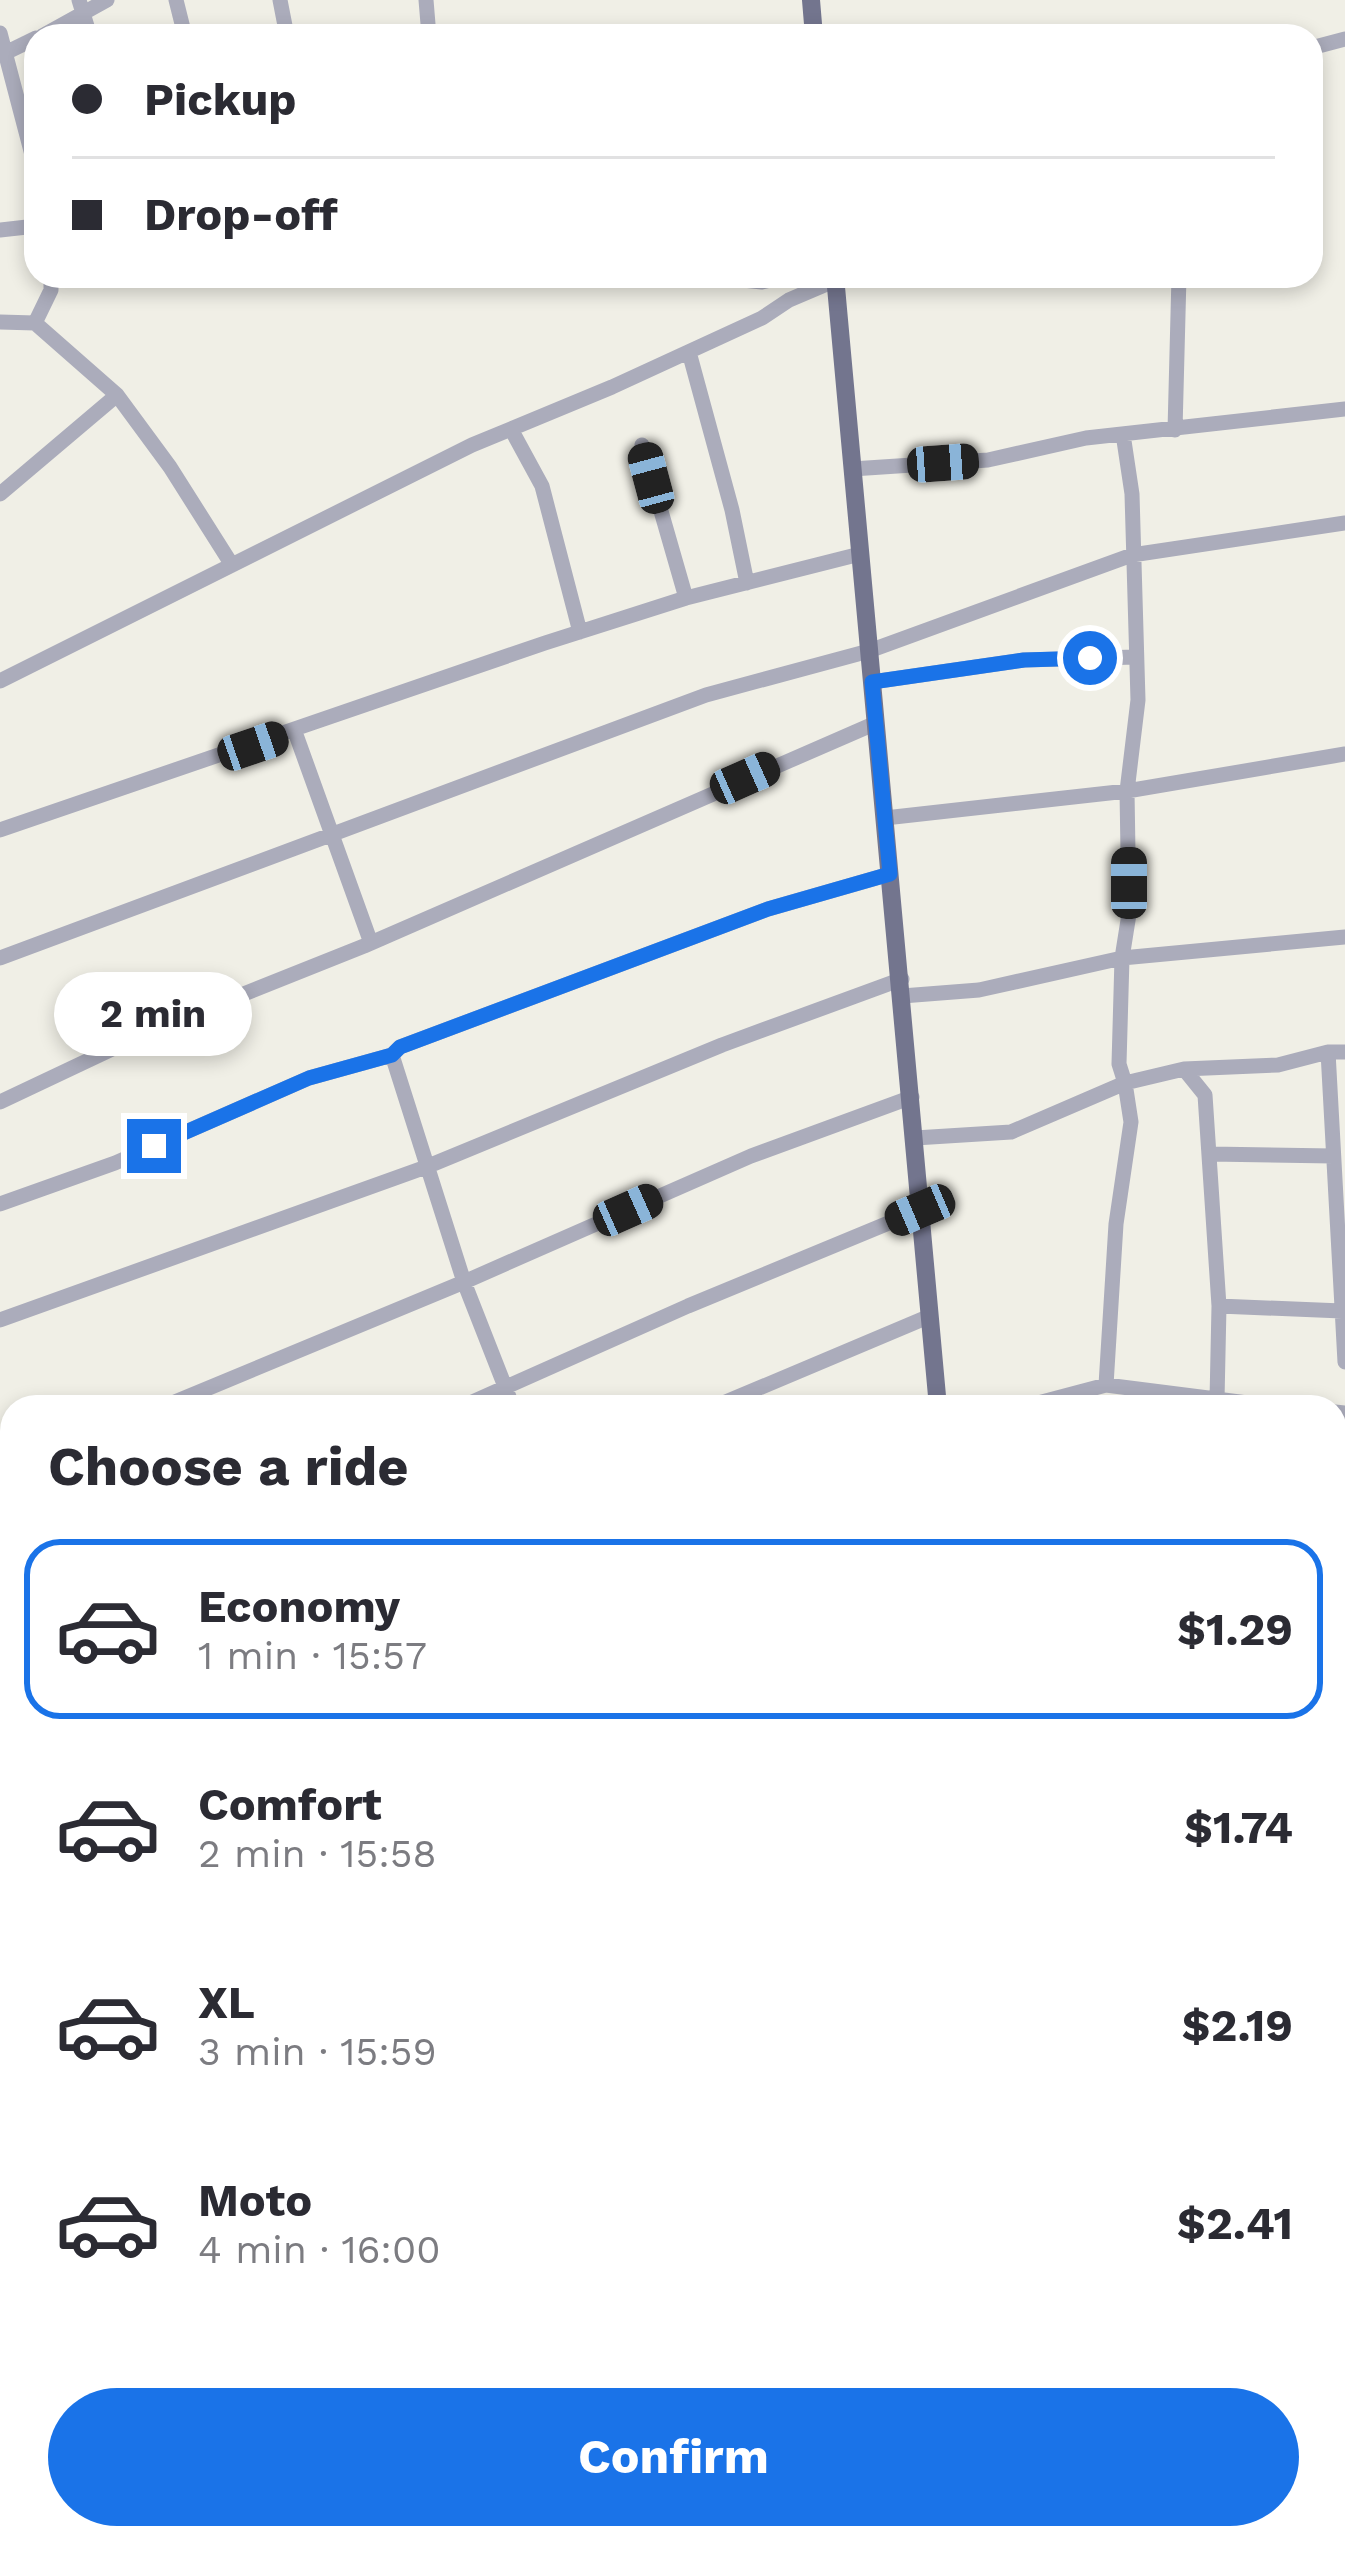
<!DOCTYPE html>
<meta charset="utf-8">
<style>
:root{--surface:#fff;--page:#f7f7f7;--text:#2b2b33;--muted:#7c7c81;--line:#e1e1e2;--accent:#1a73e8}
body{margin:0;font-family:"Work Sans",sans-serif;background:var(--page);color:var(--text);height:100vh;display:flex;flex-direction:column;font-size:45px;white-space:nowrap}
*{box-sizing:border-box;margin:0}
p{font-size:39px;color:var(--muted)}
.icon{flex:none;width:66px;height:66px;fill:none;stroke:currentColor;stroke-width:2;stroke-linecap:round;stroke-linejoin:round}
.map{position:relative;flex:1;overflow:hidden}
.sheet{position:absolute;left:0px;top:1395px;width:1347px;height:1155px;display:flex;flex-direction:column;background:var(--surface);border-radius:36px 36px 0 0;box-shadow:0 6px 18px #0003}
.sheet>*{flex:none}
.guide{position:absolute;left:24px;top:24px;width:1299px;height:264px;border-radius:36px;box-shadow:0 6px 18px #0003;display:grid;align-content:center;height:264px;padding:0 48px;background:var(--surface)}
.end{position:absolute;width:54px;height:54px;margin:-27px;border:15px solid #1a73e8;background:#fff;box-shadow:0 0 0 6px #fff}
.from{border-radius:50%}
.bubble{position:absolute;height:84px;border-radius:42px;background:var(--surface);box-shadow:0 6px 18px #0003;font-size:39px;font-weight:700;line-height:84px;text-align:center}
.car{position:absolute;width:36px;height:72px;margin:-36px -18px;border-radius:15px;box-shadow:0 0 9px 3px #0007;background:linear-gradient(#222 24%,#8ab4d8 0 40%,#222 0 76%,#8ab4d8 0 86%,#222 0)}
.guide b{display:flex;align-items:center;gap:42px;height:114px;font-size:45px}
.guide b+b{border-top:3px solid var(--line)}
.guide i{width:30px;height:30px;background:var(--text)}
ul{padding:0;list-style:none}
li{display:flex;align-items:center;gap:36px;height:180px;margin:0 24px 18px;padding:0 24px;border:6px solid transparent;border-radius:36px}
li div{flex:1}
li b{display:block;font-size:45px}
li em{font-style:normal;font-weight:700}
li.selected{border-color:var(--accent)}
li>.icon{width:108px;height:108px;stroke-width:1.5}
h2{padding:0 48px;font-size:54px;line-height:144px}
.button{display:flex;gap:24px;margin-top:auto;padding:24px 48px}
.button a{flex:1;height:138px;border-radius:72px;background:var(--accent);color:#fff;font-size:48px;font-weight:700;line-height:138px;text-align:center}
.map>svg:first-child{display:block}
.built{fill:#e5e4d4}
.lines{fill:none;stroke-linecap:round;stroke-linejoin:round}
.minor{stroke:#abacbb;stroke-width:15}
.major{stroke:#73758e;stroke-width:18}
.route{stroke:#1a73e8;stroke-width:15}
</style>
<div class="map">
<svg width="1345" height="2549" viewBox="0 0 1345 2549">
<rect width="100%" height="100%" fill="#f0efe6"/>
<path class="built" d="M 12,2260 L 12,2434 L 0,2427 L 0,2279 Z"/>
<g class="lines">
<path class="minor" d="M 79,0 L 90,36
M 176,0 L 185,36
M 280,0 L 287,36
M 426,0 L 429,36
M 0,33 L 36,170
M 42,36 L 107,0
M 1311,48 L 1345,39
M 1,55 L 36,38
M 0,230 L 36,226
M 704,276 L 762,282 L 788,276
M 0,322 L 35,323 L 117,395 L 170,467 L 232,565
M 35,323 L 51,290 L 51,276
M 689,352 L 732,510 L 747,583
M 511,429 L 542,486 L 580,632
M 1175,430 L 1179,276
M 642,445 L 686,598
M 852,469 L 988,460 L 1086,438 L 1345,409
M 0,494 L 117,395
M 0,681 L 472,445 L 612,387 L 762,318 L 789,300 L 836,280
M 872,682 L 1024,660 L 1136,657
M 295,732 L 371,943
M 885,818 L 1127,791 L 1345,754
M 0,830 L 545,643 L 686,598 L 860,554
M 0,958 L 706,695 L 869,651 L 1132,555 L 1345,523
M 902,996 L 979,990 L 1122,958 L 1345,937
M 1328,1052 L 1345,1362
M 392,1055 L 464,1282 L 513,1407
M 1184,1069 L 1205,1095 L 1219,1306 L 1217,1400
M 0,1102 L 146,1033 L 364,946 L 876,723
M 915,1138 L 1011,1132 L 1125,1083 L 1119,1064 L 1122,958 L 1129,914 L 1127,791 L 1138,700 L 1132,494 L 1123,434
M 1210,1154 L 1333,1156
M 0,1204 L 115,1163 L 309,1078 L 392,1055 L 400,1047 L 768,909 L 890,874
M 1219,1306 L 1342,1311
M 0,1320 L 426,1167 L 722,1045 L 902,979
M 1106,1385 L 1116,1224 L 1131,1122 L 1125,1083 L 1184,1069 L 1278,1065 L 1328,1052 L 1345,1052
M 163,1407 L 464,1282 L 751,1156 L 912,1097
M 461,1407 L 688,1306 L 920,1210
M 714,1407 L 930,1316
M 1023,1407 L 1106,1385 L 1279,1407
M 1335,1412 L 1345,1413
M 0,1475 L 12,1470
M 1335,1486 L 1345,1486
M 1335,1572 L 1345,1574
M 0,1595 L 12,1591
M 1335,1637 L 1345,1638
M 0,1703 L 12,1700
M 0,1856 L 12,1850
M 1335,1858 L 1345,1860
M 0,2031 L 12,2025
M 1335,2061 L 1345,2050
M 0,2205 L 12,2213
M 1335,2264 L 1345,2270
M 0,2270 L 12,2251
M 1335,2472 L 1345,2478
M 537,2538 L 555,2549
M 633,2549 L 639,2538
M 831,2549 L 838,2538
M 851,2549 L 858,2538
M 1260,2549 L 1268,2538
M 1338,2549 L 1345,2538"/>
<path class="major" d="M 811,0 L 814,36
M 835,276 L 938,1407
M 1335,2156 L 1345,2153"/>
</g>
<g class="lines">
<path class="route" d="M 154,1146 L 309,1078 L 392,1055 L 400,1047 L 768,909 L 890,874 L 872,682 L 1024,660 L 1090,658"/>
</g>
</svg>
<i class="end from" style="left:1090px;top:658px"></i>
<i class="end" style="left:154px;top:1146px"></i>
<div class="bubble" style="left:54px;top:972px;width:198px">2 min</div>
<i class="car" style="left:943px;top:463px;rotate:86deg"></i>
<i class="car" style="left:651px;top:478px;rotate:345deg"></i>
<i class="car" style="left:253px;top:746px;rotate:71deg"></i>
<i class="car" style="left:745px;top:778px;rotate:66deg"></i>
<i class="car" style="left:1129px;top:883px;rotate:0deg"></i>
<i class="car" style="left:628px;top:1210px;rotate:66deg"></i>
<i class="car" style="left:920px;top:1210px;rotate:247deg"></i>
<div class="guide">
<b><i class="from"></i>Pickup</b>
<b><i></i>Drop-off</b>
</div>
<section class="sheet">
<h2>Choose a ride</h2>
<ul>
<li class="selected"><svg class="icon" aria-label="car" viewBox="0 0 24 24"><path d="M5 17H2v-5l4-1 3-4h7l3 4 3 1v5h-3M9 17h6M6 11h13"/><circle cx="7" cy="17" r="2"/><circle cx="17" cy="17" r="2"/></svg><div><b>Economy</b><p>1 min · 15:57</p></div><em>$1.29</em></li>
<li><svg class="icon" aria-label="car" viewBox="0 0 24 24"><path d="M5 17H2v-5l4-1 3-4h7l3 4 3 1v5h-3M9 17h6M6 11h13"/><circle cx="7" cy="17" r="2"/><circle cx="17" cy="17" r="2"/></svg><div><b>Comfort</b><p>2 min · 15:58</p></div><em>$1.74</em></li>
<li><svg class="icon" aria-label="car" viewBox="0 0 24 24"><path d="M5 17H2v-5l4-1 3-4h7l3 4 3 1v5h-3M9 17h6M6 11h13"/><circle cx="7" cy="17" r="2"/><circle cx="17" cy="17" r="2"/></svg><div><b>XL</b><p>3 min · 15:59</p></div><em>$2.19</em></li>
<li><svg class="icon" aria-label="car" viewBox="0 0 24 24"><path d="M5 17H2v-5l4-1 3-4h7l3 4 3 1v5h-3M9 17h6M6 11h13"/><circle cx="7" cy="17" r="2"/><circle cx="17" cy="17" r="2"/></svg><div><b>Moto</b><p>4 min · 16:00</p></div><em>$2.41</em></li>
</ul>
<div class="button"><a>Confirm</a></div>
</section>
</div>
